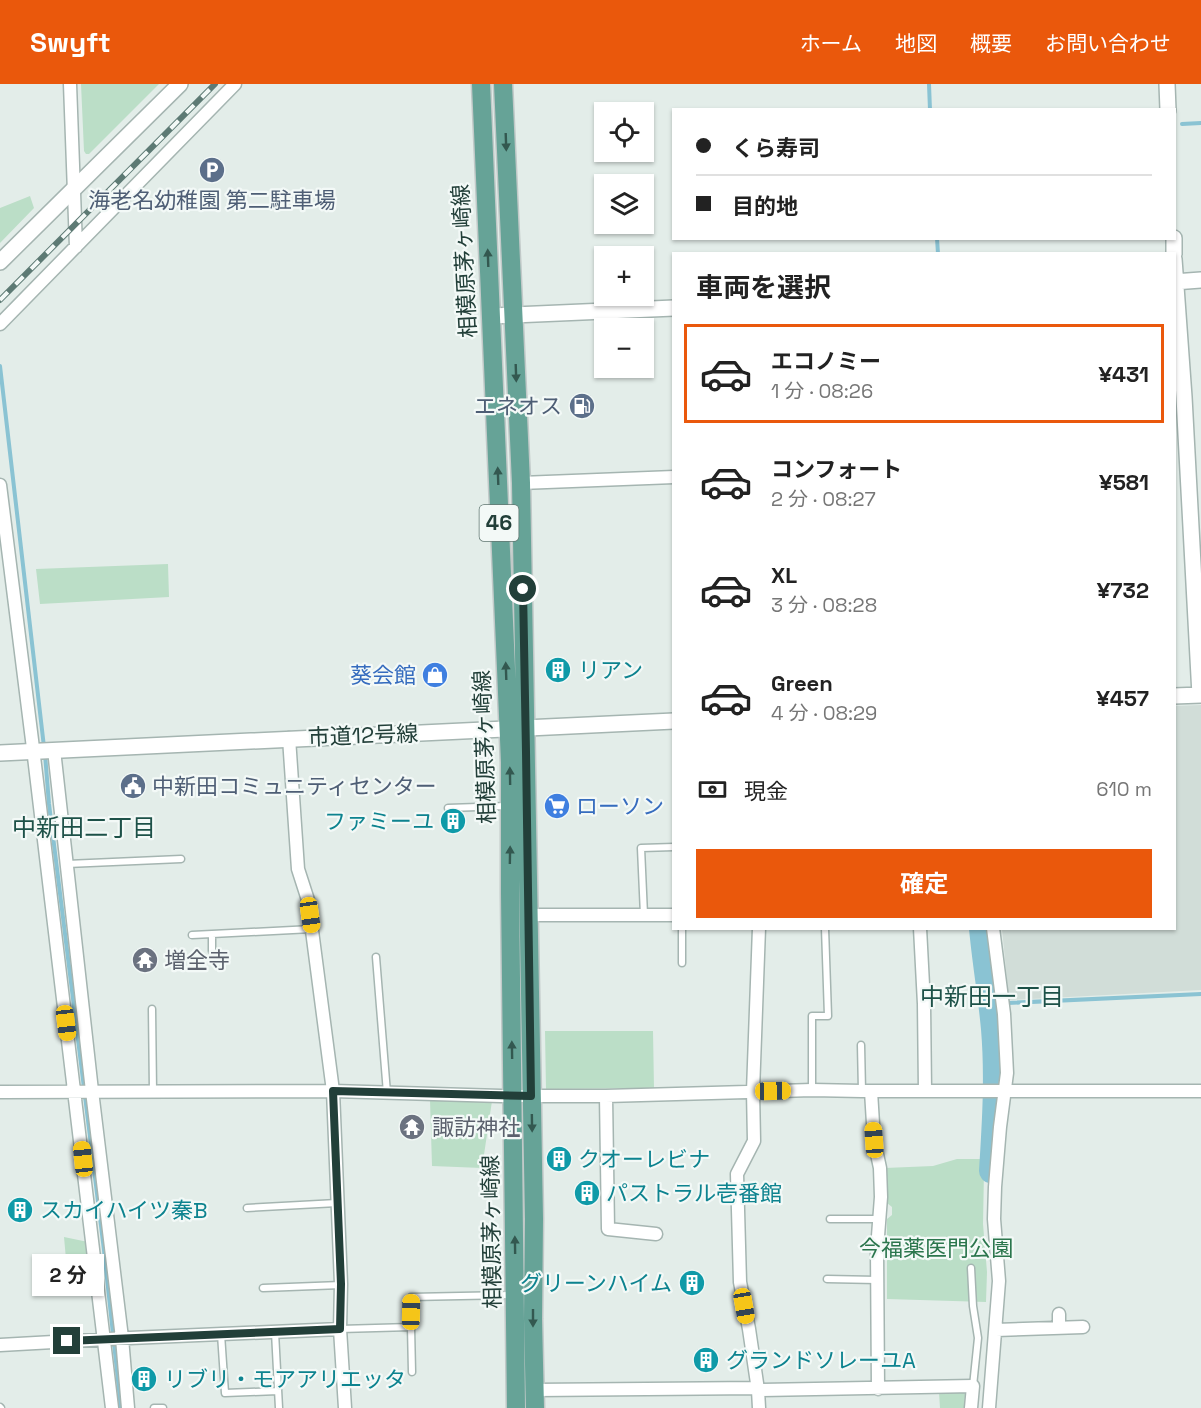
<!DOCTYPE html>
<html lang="ja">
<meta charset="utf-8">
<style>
:root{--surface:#fff;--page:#f6f6f6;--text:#222;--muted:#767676;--line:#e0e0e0;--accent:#ea580c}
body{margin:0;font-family:"Space Grotesk","Noto Sans JP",sans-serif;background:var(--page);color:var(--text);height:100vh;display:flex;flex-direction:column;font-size:22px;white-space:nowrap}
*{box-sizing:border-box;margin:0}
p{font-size:20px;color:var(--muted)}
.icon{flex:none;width:33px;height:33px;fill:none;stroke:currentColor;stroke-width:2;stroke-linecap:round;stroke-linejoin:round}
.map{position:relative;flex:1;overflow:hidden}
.drawer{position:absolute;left:672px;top:168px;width:504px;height:678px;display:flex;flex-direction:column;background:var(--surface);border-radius:0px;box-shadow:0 2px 4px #0004}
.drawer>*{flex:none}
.top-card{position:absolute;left:672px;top:24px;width:504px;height:132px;border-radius:0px;box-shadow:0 2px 4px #0004;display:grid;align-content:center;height:132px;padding:0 24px;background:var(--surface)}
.buttons{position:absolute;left:594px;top:18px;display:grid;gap:12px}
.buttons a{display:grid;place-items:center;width:60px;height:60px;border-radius:0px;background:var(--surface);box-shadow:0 2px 4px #0004;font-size:30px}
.end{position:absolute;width:27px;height:27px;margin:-14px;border:8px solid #223f39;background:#fff;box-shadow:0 0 0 3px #fff}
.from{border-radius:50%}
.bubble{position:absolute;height:42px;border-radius:0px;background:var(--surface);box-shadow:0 2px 4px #0004;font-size:20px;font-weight:700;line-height:42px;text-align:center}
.car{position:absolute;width:18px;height:36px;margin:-18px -9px;border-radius:8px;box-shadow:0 0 4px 2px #0007;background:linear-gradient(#f5c518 24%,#345 0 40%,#f5c518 0 76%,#345 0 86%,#f5c518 0)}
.top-card b{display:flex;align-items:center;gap:21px;height:57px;font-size:22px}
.top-card b+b{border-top:2px solid var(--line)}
.top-card i{width:15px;height:15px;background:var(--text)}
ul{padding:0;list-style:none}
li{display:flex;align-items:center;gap:18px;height:99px;margin:0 12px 9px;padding:0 12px;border:3px solid transparent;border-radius:0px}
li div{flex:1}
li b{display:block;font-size:22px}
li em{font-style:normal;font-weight:700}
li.current{border-color:var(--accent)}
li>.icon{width:54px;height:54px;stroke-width:1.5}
h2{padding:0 24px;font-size:27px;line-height:72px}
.pay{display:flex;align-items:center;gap:15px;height:66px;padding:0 24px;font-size:22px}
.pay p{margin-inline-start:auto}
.cta{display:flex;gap:12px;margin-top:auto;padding:12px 24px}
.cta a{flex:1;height:69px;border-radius:0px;background:var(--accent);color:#fff;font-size:24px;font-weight:700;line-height:69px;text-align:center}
header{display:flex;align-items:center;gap:36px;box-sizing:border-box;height:84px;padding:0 30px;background:var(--accent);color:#fff}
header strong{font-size:28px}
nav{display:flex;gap:33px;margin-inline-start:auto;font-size:21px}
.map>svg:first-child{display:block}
.built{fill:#d1ddd8}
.green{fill:#bbdec7}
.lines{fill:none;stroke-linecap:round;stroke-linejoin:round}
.stream{stroke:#8ac3d3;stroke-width:4}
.river{stroke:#8ac3d3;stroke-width:24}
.service-casing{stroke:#a5b5b1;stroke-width:9}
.minor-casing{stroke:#a5b5b1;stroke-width:15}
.tertiary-casing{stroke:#a5b5b1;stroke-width:18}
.primary-casing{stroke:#c1c9c8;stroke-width:21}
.service{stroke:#fff;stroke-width:6}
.minor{stroke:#fff;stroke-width:12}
.tertiary{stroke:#fff;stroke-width:15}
.primary{stroke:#66a397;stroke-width:18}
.rail-casing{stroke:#5d7a74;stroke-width:6}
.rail{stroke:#f3f9f7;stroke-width:4;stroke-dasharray:11;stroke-linecap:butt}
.oneway{fill:#335850}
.route{stroke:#223f39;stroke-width:8}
.labels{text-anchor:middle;stroke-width:4.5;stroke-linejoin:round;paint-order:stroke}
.shield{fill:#f3f9f7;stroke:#617772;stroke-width:1.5}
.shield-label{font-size:21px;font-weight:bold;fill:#223f39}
.service-label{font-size:22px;fill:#4e5e75;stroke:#f3f9f7}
.street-label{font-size:22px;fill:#223f39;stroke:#f3f9f7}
.culture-label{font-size:22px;fill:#0d838f;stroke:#f3f9f7;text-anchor:start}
.shop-label{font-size:22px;fill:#366cbe;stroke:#f3f9f7;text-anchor:end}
.worship-label{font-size:22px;fill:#5b616d;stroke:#f3f9f7;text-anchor:start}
.park-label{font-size:22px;fill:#2b764d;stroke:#f3f9f7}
.neighbourhood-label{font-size:24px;fill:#1d5148;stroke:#f3f9f7}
</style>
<header>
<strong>Swyft</strong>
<nav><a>ホーム</a><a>地図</a><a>概要</a><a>お問い合わせ</a></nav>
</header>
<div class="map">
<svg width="1201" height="1324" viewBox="0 0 1201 1324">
<rect width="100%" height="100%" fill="#e3ede9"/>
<path class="built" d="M 1201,621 L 1201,906 L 1009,916 L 1002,845 L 1174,844 L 1175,622 Z"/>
<path class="green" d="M 81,0 L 159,0 L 89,70 L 86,70 L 84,67 Z
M 30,112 L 34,124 L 0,159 L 0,124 Z
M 168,480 L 169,513 L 40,520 L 36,485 Z
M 545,947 L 653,947 L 654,1004 L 546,1005 Z
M 430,1016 L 492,1017 L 482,1084 L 432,1082 Z
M 957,1075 L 983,1075 L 984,1087 L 983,1140 L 987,1188 L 986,1218 L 887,1215 L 887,1135 L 892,1131 L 892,1123 L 887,1119 L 885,1084 L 933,1082 Z
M 64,1153 L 88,1158 L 93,1206 L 69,1208 Z
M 963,1307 L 965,1310 L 964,1324 L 940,1324 L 939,1308 Z"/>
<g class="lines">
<path class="stream" d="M 929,0 L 930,26
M 1182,40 L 1201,39
M 937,154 L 938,170
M 0,282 L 44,663
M 45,670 L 49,720 L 104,1166 L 121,1324
M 1008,919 L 1201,910"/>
<path class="river" d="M 981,844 C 984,878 990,911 993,945 C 997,992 994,1040 991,1087"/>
<g class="service-casing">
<path id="service" d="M 448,724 L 507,722
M 67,780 L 181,775
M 644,831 L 641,764 L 674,763
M 682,844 L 682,879
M 192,851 L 212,850
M 212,867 L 212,850 L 312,845
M 376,873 L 387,1009
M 152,925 L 153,1007
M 861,961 L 862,1007
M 812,1005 L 812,932 L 828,932 L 825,844
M 247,1124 L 337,1119
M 830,1135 L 879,1135
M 971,1184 L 973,1222 L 978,1254 L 973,1302
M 827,1195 L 877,1196
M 263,1204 L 341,1201
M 411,1243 L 412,1288
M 340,1245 L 411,1243 L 411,1213 L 511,1211
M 275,1248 L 279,1324
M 221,1250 L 225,1309 L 278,1307
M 0,1323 L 1,1324
M 154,1324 L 163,1324"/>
</g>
<g class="minor-casing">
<path id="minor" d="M 70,0 L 76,163
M 0,240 L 235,0
M 521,399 L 674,393
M 0,401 L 32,656 L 112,1324
M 289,654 L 298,785 L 308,816 L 333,1007 L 341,1200 L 340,1245 L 345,1324
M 54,666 L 92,1007 L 122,1254 L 128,1324
M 529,831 L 674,831
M 759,844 L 753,1007 L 754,1057 L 737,1090 L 740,1198 L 749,1245 L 758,1306 L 759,1324
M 920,844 L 924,920 L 925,1007
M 871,1007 L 874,1056 L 880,1084 L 881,1113 L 877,1165 L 878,1305
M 0,1008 L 333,1007 L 501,1012 L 606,1012 L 812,1006 L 862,1007 L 1201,1007
M 606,1012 L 608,1145 L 656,1150
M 1059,1230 L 1059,1244
M 996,1246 L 1083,1243
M 0,1261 L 107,1255 L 340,1245
M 535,1306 L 757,1304
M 758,1306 L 973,1302 L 971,1324
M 989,1324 L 999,1197 L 994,1135 L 995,1103 L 1000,1043 L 1007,989 L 1004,930 L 993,844"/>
</g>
<g class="tertiary-casing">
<path id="tertiary" d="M 1167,0 L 1168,26
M 1174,154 L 1174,170
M 1174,175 L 1184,313 L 1200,611
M 0,178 L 180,0
M 1174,198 L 1201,196
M 491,232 L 674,224
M 1174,612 L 1201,611
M 0,669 L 674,637"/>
</g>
<g class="primary-casing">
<path id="primary" d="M 481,0 L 510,678 L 510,809 L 516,1324
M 503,0 L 521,399 L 534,1135 L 533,1235 L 535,1324"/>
</g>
<use href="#service" class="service"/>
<use href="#minor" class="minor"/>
<use href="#tertiary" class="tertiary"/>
<use href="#primary" class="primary"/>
<g class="rail-casing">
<path id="rail" d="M 0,216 L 215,0"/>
</g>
<use href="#rail" class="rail"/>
</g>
<defs><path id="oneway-solid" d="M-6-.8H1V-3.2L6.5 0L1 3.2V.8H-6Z" transform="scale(1.5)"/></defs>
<g class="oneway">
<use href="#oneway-solid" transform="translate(506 58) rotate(88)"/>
<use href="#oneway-solid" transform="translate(488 174) rotate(-92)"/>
<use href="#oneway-solid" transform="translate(516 289) rotate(88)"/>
<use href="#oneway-solid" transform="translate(498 392) rotate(-92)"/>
<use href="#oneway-solid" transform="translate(506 587) rotate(-92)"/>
<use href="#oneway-solid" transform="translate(510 692) rotate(-91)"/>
<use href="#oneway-solid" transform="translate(510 771) rotate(-89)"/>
<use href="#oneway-solid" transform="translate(512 966) rotate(-91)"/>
<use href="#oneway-solid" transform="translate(532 1039) rotate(89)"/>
<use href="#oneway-solid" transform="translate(515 1161) rotate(-91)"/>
<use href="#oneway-solid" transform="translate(533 1234) rotate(90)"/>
</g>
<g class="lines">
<path class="route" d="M 67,1257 L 340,1245 L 341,1200 L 333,1007 L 531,1012 L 526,668 L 523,505"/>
</g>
<defs>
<g id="parking-disc" transform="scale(1.35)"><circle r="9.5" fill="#5c6f8a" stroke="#f3f9f7"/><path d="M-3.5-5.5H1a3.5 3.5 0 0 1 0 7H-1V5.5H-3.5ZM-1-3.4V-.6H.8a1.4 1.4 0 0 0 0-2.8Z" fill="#fff"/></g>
<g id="fuel-disc" transform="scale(1.35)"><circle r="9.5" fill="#5c6f8a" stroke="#f3f9f7"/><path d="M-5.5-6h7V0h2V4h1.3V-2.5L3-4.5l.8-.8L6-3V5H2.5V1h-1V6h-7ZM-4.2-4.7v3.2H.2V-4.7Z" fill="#fff"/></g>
<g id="building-disc" transform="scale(1.35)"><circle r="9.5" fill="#0f9aa8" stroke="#f3f9f7"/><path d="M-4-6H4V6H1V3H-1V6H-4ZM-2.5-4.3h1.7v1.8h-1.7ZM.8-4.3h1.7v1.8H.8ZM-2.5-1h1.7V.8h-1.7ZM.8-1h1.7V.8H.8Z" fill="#fff"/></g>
<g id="shop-disc" transform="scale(1.35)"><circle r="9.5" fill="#3f7fe0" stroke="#f3f9f7"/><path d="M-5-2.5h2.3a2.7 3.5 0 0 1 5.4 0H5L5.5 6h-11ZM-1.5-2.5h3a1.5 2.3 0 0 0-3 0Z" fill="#fff"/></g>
<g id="civic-disc" transform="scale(1.35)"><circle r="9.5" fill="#5c6f8a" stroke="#f3f9f7"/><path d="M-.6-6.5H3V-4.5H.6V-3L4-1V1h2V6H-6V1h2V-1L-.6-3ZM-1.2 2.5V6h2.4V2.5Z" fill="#fff"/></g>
<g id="supermarket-disc" transform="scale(1.35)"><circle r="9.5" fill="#3f7fe0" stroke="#f3f9f7"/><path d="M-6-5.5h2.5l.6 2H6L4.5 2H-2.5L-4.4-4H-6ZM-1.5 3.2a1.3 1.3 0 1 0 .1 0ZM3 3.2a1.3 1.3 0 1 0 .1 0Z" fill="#fff"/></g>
<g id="temple-disc" transform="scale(1.35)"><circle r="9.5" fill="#6b7280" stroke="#f3f9f7"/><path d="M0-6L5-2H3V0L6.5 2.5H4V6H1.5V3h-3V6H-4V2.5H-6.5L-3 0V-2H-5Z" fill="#fff"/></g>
</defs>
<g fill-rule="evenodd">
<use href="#parking-disc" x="212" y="86"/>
<use href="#fuel-disc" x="582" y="322"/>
<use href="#building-disc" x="558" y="586"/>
<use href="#shop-disc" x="435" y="591"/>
<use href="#civic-disc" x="133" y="702"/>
<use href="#supermarket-disc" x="557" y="722"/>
<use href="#building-disc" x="453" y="737"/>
<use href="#temple-disc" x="145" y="876"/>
<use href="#temple-disc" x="412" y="1043"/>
<use href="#building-disc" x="559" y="1075"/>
<use href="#building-disc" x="587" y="1109"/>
<use href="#building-disc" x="20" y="1126"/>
<use href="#building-disc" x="692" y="1199"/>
<use href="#building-disc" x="706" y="1276"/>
<use href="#building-disc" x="144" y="1295"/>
</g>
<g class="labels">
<rect class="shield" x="479.5" y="421" width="39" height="36" rx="4.5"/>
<g class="shield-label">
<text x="499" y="446">46</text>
</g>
<g class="service-label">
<text x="212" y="124">海老名幼稚園 第二駐車場</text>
<text x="562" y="330" text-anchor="end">エネオス</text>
<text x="152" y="710" text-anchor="start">中新田コミュニティセンター</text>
</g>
<g class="street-label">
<text transform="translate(464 177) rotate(-93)" y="8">相模原茅ヶ崎線</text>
<text transform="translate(363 651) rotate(-2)" y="8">市道12号線</text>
<text transform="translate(484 663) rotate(-92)" y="8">相模原茅ヶ崎線</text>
<text transform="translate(491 1148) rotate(-91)" y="8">相模原茅ヶ崎線</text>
</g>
<g class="culture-label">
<text x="578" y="594">リアン</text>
<text x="434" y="745" text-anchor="end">ファミーユ</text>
<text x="578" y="1083">クオーレビナ</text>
<text x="606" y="1117">パストラル壱番館</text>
<text x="40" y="1134">スカイハイツ秦B</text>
<text x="672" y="1207" text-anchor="end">グリーンハイム</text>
<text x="726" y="1284">グランドソレーユA</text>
<text x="164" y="1303">リブリ・モアアリエッタ</text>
</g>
<g class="shop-label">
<text x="416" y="599">葵会館</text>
<text x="576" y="730" text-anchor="start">ローソン</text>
</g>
<g class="worship-label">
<text x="164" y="884">増全寺</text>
<text x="432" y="1051">諏訪神社</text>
</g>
<g class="park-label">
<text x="936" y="1172">今福薬医門公園</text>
</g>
<g class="neighbourhood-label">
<text x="84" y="752">中新田二丁目</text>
<text x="992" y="921">中新田一丁目</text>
</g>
</g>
</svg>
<div class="buttons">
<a><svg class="icon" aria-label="locate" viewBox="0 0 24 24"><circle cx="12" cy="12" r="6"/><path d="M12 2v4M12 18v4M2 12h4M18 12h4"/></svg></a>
<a><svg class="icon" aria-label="layers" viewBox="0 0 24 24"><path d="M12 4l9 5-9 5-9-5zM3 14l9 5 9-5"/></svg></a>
<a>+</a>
<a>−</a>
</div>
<i class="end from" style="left:523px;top:505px"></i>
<i class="end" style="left:67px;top:1257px"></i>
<div class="bubble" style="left:32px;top:1170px;width:72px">2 分</div>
<i class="car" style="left:310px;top:831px;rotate:172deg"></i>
<i class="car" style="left:66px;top:939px;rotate:173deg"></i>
<i class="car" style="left:773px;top:1007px;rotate:89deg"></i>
<i class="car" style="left:874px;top:1056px;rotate:356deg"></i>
<i class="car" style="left:83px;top:1075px;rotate:354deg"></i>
<i class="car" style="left:744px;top:1222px;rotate:170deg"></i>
<i class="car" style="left:411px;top:1228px;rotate:1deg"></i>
<div class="top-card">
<b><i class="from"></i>くら寿司</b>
<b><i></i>目的地</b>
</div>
<section class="drawer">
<h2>車両を選択</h2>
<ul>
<li class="current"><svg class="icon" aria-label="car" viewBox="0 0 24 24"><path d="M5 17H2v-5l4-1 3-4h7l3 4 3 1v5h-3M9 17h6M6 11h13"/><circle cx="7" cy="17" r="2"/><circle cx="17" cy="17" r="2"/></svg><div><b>エコノミー</b><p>1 分 · 08:26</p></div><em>¥431</em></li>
<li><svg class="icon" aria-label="car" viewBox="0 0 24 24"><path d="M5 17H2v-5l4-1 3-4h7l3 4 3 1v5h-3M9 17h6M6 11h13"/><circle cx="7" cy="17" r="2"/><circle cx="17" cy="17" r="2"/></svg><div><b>コンフォート</b><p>2 分 · 08:27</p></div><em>¥581</em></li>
<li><svg class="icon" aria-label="car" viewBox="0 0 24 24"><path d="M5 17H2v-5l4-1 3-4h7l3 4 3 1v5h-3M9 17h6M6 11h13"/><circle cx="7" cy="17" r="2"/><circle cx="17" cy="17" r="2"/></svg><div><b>XL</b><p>3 分 · 08:28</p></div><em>¥732</em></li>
<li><svg class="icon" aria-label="car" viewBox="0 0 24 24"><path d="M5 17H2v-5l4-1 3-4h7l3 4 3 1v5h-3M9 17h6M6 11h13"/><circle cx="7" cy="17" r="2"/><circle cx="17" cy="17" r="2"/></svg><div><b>Green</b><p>4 分 · 08:29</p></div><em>¥457</em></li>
</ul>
<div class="pay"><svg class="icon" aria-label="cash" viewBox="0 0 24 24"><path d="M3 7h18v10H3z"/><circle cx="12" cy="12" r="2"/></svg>現金<p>610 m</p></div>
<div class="cta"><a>確定</a></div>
</section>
</div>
